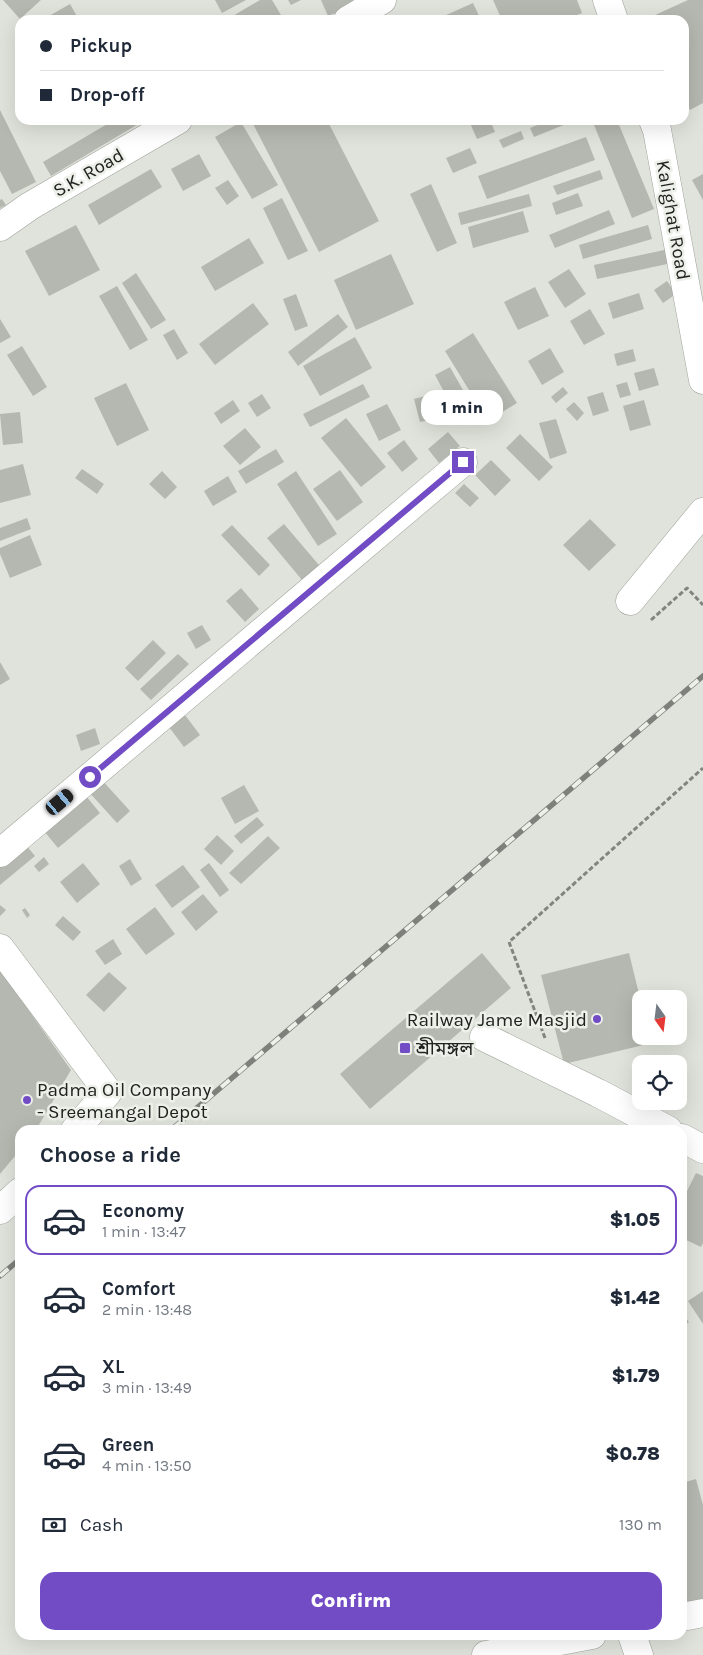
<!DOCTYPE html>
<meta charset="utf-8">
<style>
:root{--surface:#fff;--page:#f2f2f3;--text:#1f2937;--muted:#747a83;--line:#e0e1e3;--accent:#714cc5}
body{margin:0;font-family:Karla,"Noto Sans Bengali",sans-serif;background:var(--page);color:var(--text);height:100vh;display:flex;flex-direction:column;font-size:19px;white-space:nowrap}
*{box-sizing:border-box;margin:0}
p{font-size:16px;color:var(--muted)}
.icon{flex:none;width:28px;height:28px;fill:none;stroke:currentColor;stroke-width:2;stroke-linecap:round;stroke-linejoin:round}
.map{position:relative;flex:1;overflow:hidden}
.panel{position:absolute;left:15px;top:1125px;width:672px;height:515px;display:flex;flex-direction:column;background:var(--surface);border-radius:15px;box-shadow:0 5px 20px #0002}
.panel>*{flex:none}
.hud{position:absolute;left:15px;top:15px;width:674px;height:110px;border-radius:15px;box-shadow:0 5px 20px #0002;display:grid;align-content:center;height:110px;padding:0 25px;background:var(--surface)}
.needle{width:32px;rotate:166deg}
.buttons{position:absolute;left:632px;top:990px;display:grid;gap:10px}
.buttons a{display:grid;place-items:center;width:55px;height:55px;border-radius:10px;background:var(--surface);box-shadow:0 5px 20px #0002;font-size:25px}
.end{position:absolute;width:22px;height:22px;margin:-11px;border:6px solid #714cc5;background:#fff;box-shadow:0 0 0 2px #fff}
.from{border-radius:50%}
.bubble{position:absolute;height:35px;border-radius:15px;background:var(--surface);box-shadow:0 5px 20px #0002;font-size:16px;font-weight:800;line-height:35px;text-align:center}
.car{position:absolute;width:15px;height:30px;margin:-15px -8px;border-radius:6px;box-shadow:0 0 4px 1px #0007;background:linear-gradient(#222 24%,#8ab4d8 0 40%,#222 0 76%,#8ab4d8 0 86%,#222 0)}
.hud b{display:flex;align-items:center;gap:18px;height:48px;font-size:19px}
.hud b+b{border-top:1px solid var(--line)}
.hud i{width:12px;height:12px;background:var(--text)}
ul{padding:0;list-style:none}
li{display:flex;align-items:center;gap:15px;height:70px;margin:0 10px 8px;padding:0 15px;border:2px solid transparent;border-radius:15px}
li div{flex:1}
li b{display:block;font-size:19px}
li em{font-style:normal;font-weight:800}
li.on{border-color:var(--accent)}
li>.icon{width:45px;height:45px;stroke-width:1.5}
h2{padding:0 25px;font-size:22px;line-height:60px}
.pay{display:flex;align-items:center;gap:12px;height:55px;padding:0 25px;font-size:19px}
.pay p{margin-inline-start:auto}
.primary-button{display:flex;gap:10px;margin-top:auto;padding:10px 25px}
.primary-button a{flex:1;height:58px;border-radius:15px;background:var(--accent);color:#fff;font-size:20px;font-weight:800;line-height:58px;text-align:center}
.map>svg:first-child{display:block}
.building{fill:#b5b8b0}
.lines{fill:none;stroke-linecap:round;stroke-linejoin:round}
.minor-casing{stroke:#9fa39b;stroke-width:29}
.secondary-casing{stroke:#9fa39b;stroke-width:29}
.path{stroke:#82857f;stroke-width:3;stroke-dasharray:5 2.5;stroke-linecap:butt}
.minor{stroke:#fff;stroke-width:28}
.secondary{stroke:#fff;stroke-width:28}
.rail-casing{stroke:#7e817b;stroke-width:5.5}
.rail{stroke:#edf0e8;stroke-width:4;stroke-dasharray:11;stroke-linecap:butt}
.route{stroke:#714cc5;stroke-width:6}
.poi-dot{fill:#714cc5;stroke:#edf0e8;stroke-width:2}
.labels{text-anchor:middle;stroke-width:5;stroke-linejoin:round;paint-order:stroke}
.street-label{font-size:19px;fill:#20221f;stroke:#edf0e8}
.poi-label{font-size:19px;fill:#20221f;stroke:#edf0e8;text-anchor:start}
</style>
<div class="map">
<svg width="703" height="1655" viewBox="0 0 703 1655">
<rect width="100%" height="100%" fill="#e0e3db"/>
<path class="building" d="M 3,0 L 41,0 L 20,19 Z
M 215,0 L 246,0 L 222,13 Z
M 260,0 L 272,0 L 284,20 L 226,20 Z
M 288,0 L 301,0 L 291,5 Z
M 321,0 L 353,0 L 355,5 L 328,16 Z
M 493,0 L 577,0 L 582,13 L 565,20 L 502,20 Z
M 688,0 L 703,0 L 703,103 L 690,110 L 684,99 L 684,20 L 644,20 Z
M 473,3 L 481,20 L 435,20 Z
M 70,4 L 79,20 L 42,20 Z
M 212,16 L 212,20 L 196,20 L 196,19 Z
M 0,110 L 36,182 L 12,194 L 0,171 Z
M 114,120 L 145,120 L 51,176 L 43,162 Z
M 251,120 L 327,120 L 379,221 L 319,252 Z
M 477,120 L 490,120 L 495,132 L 477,139 L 470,123 Z
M 514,120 L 525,120 L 516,124 Z
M 550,120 L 576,120 L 534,137 L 530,128 Z
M 592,120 L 617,120 L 654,209 L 632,218 Z
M 241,122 L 278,185 L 252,199 L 215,137 Z
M 521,131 L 524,139 L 503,148 L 499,140 Z
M 586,137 L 595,160 L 487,199 L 478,176 Z
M 470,148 L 477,163 L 453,173 L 446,158 Z
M 199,154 L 211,176 L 183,191 L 171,169 Z
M 151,169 L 162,187 L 99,225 L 88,205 Z
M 600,170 L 603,179 L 557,195 L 553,186 Z
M 703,174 L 703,200 L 692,180 Z
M 228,180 L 239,196 L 227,205 L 215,188 Z
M 431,184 L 457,243 L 437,252 L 410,194 Z
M 578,193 L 583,206 L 556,215 L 552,203 Z
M 529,194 L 532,206 L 461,225 L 458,213 Z
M 282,198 L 308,251 L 288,260 L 263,208 Z
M 2,199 L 6,205 L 0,208 L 0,200 Z
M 609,210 L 615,224 L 555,248 L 549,235 Z
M 523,211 L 529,232 L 473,248 L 468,227 Z
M 76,225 L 100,270 L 49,296 L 25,251 Z
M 648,225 L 652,239 L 583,259 L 579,245 Z
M 249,238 L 264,263 L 215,291 L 201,267 Z
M 669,249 L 672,263 L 597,279 L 594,265 Z
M 391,254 L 414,304 L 356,330 L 334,280 Z
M 569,269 L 586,294 L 565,308 L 548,282 Z
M 136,273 L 166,320 L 151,329 L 122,283 Z
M 667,281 L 676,294 L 663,303 L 654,290 Z
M 117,286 L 148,340 L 130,350 L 99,296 Z
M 535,287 L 549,316 L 518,330 L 504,302 Z
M 639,293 L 644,309 L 613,319 L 608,303 Z
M 296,294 L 308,326 L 295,331 L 283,299 Z
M 253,303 L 269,324 L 215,365 L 199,344 Z
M 590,309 L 605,334 L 584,345 L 570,321 Z
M 338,314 L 348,327 L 298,366 L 288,352 Z
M 0,319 L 11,337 L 0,343 Z
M 174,329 L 188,353 L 177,360 L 163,335 Z
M 473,333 L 517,403 L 488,421 L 445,351 Z
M 355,337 L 372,368 L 320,396 L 303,366 Z
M 22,346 L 47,387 L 33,396 L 7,355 Z
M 550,348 L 564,372 L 542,385 L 528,361 Z
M 633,349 L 636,361 L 617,366 L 614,354 Z
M 450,367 L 473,408 L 457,416 L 435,375 Z
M 654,368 L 659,385 L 639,391 L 634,373 Z
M 627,382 L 631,395 L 620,398 L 616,385 Z
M 126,383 L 149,430 L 117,446 L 94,398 Z
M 363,384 L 370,397 L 310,427 L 303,414 Z
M 563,387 L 568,393 L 556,403 L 551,397 Z
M 603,392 L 609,411 L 593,416 L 587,397 Z
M 262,394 L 271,408 L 257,417 L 248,403 Z
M 433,394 L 439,418 L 420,422 L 414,399 Z
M 233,400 L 240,411 L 221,424 L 214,413 Z
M 644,400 L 651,425 L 630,431 L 623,406 Z
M 574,402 L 584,413 L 577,421 L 566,409 Z
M 387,404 L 401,430 L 379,441 L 366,414 Z
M 20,412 L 23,443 L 3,445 L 0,414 Z
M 346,418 L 386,467 L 361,487 L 321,438 Z
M 556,419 L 567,453 L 550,459 L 539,423 Z
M 245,428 L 261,447 L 240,465 L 223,446 Z
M 448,432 L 460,446 L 439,463 L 428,449 Z
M 520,434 L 553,467 L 539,481 L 506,448 Z
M 404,440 L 418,459 L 402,472 L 387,453 Z
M 276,449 L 284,462 L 246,484 L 238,471 Z
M 491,460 L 511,480 L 495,496 L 475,475 Z
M 23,464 L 31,495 L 0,503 L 0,470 Z
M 82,469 L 104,484 L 97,494 L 75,478 Z
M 340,470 L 363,502 L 337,521 L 313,489 Z
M 162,471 L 177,487 L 165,499 L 149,484 Z
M 296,471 L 337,534 L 318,546 L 277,484 Z
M 228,476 L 237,492 L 213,506 L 204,491 Z
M 464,484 L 479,498 L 470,507 L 455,493 Z
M 27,518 L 31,529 L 0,541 L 0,528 Z
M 590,519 L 616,545 L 589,571 L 563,545 Z
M 284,524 L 324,571 L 307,586 L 267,538 Z
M 232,525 L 270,565 L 259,576 L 221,535 Z
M 30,535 L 42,565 L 10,578 L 0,554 L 0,548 Z
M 241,588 L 259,609 L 245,622 L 226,601 Z
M 202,625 L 211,640 L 196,649 L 187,633 Z
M 153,640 L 166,653 L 138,681 L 125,668 Z
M 178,654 L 189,664 L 151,700 L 140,689 Z
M 0,662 L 10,679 L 0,685 Z
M 185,715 L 200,735 L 184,747 L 169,727 Z
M 95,728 L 100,744 L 81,751 L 76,735 Z
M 101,779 L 130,811 L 117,823 L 88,791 Z
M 244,785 L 259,811 L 235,824 L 221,798 Z
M 86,796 L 100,813 L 58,848 L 44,831 Z
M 257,817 L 264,825 L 241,844 L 234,836 Z
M 217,835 L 234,851 L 221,865 L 204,849 Z
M 268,836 L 280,848 L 241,884 L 229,873 Z
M 26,845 L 35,856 L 0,885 L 0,866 Z
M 44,857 L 49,864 L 39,872 L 34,866 Z
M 130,859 L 142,879 L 131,886 L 119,866 Z
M 83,863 L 100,884 L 77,903 L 60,882 Z
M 209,863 L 229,890 L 220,897 L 200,870 Z
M 183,865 L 200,887 L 172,908 L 155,885 Z
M 203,894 L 218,912 L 196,931 L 181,912 Z
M 0,905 L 6,910 L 0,916 Z
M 155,907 L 175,934 L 146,955 L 126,929 Z
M 25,908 L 30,915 L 27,918 L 22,910 Z
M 63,916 L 81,932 L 73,941 L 55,925 Z
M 113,939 L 122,954 L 105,965 L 95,951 Z
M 482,953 L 511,988 L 370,1109 L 340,1074 Z
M 629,953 L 641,1002 L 641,1036 L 650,1036 L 652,1043 L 564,1064 L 541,975 Z
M 0,970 L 71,1070 L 36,1130 L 20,1130 L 20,1150 L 0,1174 Z
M 109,972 L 127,988 L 104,1012 L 86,995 Z
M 696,1173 L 703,1176 L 703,1243 L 701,1247 L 682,1238 L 682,1201 Z
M 703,1291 L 703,1324 L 688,1301 Z
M 682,1313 L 689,1322 L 682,1327 Z
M 696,1479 L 703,1505 L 703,1600 L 688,1604 L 682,1584 L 682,1483 Z"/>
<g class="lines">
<g class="minor-casing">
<path id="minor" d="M 607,0 L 614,20
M 653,120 L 657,130 L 703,380
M 630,601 L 703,512
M 0,853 L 463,462
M 484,1037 L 598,1093 L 668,1130
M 682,1138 L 703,1149"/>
</g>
<g class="secondary-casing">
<path id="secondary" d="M 348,20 L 382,0
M 0,227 L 30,206 L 178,120
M 0,948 L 108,1092 L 75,1130
M 0,1210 L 20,1192
M 682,1617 L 703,1613
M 632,1635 L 639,1655
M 486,1655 L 592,1635"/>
</g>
<path class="path" d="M 651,620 L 687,588 L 703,605
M 545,1038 L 509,942 L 703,768"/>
<use href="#minor" class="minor"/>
<use href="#secondary" class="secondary"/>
<g class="rail-casing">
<path id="rail" d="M 171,1130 L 703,676
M 0,1276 L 20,1259"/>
</g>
<use href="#rail" class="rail"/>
</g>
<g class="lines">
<path class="route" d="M 90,777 L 463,462"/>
</g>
<g class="poi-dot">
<circle cx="597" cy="1019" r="5"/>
<rect x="399" y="1042" width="12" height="12" rx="2.5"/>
<circle cx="27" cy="1100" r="5"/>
</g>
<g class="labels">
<g class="street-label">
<text transform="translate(88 172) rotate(-30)" y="7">S.K. Road</text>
<text transform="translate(674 220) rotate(80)" y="7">Kalighat Road</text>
</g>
<g class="poi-label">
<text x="587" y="1026" text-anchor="end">Railway Jame Masjid</text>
<text x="416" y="1055">শ্রীমঙ্গল</text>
<text x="37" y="1096">Padma Oil Company<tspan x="37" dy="22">- Sreemangal Depot</tspan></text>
</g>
</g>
</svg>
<div class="buttons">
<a><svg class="needle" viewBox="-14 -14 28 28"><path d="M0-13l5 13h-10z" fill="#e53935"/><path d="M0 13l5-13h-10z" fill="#747a83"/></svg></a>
<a><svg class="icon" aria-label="locate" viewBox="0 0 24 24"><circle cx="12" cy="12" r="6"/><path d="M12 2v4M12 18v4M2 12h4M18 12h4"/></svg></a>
</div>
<i class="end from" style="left:90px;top:777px"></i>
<i class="end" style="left:463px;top:462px"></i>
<div class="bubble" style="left:421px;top:390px;width:82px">1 min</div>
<i class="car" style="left:60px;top:802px;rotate:50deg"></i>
<div class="hud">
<b><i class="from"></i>Pickup</b>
<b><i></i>Drop-off</b>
</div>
<section class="panel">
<h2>Choose a ride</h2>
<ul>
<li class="on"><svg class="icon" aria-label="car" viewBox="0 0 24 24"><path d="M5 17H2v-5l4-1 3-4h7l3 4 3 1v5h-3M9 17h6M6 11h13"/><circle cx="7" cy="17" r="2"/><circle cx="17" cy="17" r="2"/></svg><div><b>Economy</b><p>1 min · 13:47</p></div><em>$1.05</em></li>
<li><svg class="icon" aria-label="car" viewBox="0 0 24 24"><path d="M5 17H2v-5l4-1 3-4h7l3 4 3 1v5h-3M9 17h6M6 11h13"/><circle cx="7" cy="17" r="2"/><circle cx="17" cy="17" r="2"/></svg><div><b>Comfort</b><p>2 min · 13:48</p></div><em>$1.42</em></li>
<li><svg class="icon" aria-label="car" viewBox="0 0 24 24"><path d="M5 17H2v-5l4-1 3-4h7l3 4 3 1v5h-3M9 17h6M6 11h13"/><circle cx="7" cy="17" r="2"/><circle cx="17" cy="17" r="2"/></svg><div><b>XL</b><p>3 min · 13:49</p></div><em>$1.79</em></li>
<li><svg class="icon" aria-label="car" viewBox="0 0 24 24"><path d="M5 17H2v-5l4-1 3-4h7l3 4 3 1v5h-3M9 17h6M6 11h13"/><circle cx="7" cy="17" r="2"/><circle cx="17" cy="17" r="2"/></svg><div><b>Green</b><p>4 min · 13:50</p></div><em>$0.78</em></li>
</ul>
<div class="pay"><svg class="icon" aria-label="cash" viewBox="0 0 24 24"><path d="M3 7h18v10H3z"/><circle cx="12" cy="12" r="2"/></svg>Cash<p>130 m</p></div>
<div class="primary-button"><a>Confirm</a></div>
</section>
</div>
